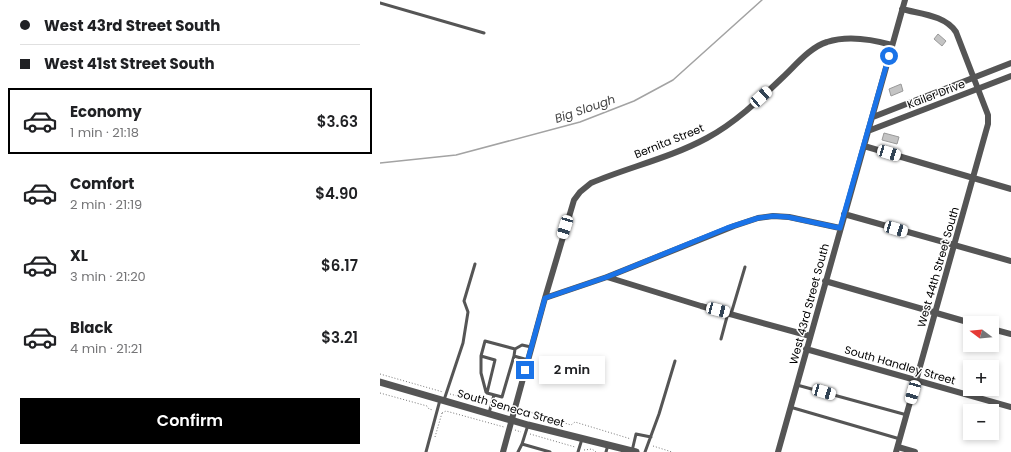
<!DOCTYPE html>
<meta charset="utf-8">
<style>
:root{--surface:#fff;--page:#f2f2f2;--text:#202124;--muted:#757577;--line:#e0e0e0;--accent:#000}
body{margin:0;font-family:Poppins,sans-serif;background:var(--page);color:var(--text);height:100vh;display:flex;flex-direction:column;font-size:15px;white-space:nowrap}
*{box-sizing:border-box;margin:0}
p{font-size:13px;color:var(--muted)}
.icon{flex:none;width:22px;height:22px;fill:none;stroke:currentColor;stroke-width:2;stroke-linecap:round;stroke-linejoin:round}
.map{position:relative;flex:1;overflow:hidden}
.side{display:flex;flex-direction:column;background:var(--surface);width:380px}
.side>*{flex:none}
.guide{display:grid;align-content:center;height:88px;padding:0 20px;background:var(--surface)}
.needle{width:26px;rotate:286deg}
.fabs{position:absolute;left:583px;top:316px;display:grid;gap:8px}
.fabs a{display:grid;place-items:center;width:36px;height:36px;border-radius:0px;background:var(--surface);box-shadow:0 2px 6px #0003;font-size:20px}
.end{position:absolute;width:18px;height:18px;margin:-9px;border:5px solid #1a73e8;background:#fff;box-shadow:0 0 0 2px #fff}
.from{border-radius:50%}
.bubble{position:absolute;height:28px;border-radius:0px;background:var(--surface);box-shadow:0 2px 6px #0003;font-size:13px;font-weight:600;line-height:28px;text-align:center}
.car{position:absolute;width:12px;height:24px;margin:-12px -6px;border-radius:5px;box-shadow:0 0 3px 1px #0007;background:linear-gradient(#fff 24%,#345 0 40%,#fff 0 76%,#345 0 86%,#fff 0)}
.guide b{display:flex;align-items:center;gap:14px;height:38px;font-size:15px}
.guide b+b{border-top:1px solid var(--line)}
.guide i{width:10px;height:10px;background:var(--text)}
ul{padding:0;list-style:none}
li{display:flex;align-items:center;gap:12px;height:66px;margin:0 8px 6px;padding:0 12px;border:2px solid transparent;border-radius:0px}
li div{flex:1}
li b{display:block;font-size:15px}
li em{font-style:normal;font-weight:600}
li.on{border-color:var(--accent)}
li>.icon{width:36px;height:36px;stroke-width:1.5}
.cta{display:flex;gap:8px;margin-top:auto;padding:8px 20px}
.cta a{flex:1;height:46px;border-radius:0px;background:var(--accent);color:#fff;font-size:16px;font-weight:600;line-height:46px;text-align:center}
main{display:flex;flex:1;min-height:0}
.map>svg:first-child{display:block}
.lines{fill:none;stroke-linecap:round;stroke-linejoin:round}
.stream{stroke:#a3a3a3;stroke-width:1.5}
.building{fill:#c4c4c4;stroke:#999}
.path{stroke:#777;stroke-width:1;stroke-dasharray:1 2;stroke-linecap:butt}
.service{stroke:#555;stroke-width:3}
.minor{stroke:#555;stroke-width:6}
.tertiary{stroke:#555;stroke-width:7}
.route{stroke:#1a73e8;stroke-width:5}
.labels{text-anchor:middle;stroke-width:3;stroke-linejoin:round;paint-order:stroke}
.street-label{font-size:11px;fill:#000;stroke:#fff}
.water-label{font-size:12px;font-style:italic;fill:#444;stroke:#fff}
</style>
<main>
<section class="side">
<div class="guide">
<b><i class="from"></i>West 43rd Street South</b>
<b><i></i>West 41st Street South</b>
</div>
<ul>
<li class="on"><svg class="icon" aria-label="car" viewBox="0 0 24 24"><path d="M5 17H2v-5l4-1 3-4h7l3 4 3 1v5h-3M9 17h6M6 11h13"/><circle cx="7" cy="17" r="2"/><circle cx="17" cy="17" r="2"/></svg><div><b>Economy</b><p>1 min · 21:18</p></div><em>$3.63</em></li>
<li><svg class="icon" aria-label="car" viewBox="0 0 24 24"><path d="M5 17H2v-5l4-1 3-4h7l3 4 3 1v5h-3M9 17h6M6 11h13"/><circle cx="7" cy="17" r="2"/><circle cx="17" cy="17" r="2"/></svg><div><b>Comfort</b><p>2 min · 21:19</p></div><em>$4.90</em></li>
<li><svg class="icon" aria-label="car" viewBox="0 0 24 24"><path d="M5 17H2v-5l4-1 3-4h7l3 4 3 1v5h-3M9 17h6M6 11h13"/><circle cx="7" cy="17" r="2"/><circle cx="17" cy="17" r="2"/></svg><div><b>XL</b><p>3 min · 21:20</p></div><em>$6.17</em></li>
<li><svg class="icon" aria-label="car" viewBox="0 0 24 24"><path d="M5 17H2v-5l4-1 3-4h7l3 4 3 1v5h-3M9 17h6M6 11h13"/><circle cx="7" cy="17" r="2"/><circle cx="17" cy="17" r="2"/></svg><div><b>Black</b><p>4 min · 21:21</p></div><em>$3.21</em></li>
</ul>
<div class="cta"><a>Confirm</a></div>
</section>
<div class="map">
<svg width="631" height="452" viewBox="0 0 631 452">
<rect width="100%" height="100%" fill="#fff"/>
<g class="lines">
<path class="stream" d="M 0,163 L 76,155 L 200,122 L 254,101 L 293,80 L 382,0"/>
</g>
<path class="building" d="M 558,34 L 566,41 L 562,46 L 554,39 Z
M 521,84 L 523,91 L 511,96 L 509,89 Z
M 504,133 L 519,137 L 517,144 L 502,140 Z"/>
<g class="lines">
<path class="path" d="M 0,374 L 63,392
M 0,393 L 47,406 L 49,409 L 53,410
M 70,394 L 93,400 L 100,399 L 107,401
M 116,403 L 129,407
M 140,409 L 191,425 L 195,422 L 251,439
M 62,413 L 66,411 L 124,427
M 135,430 L 141,432
M 150,434 L 195,447
M 55,437 L 62,413
M 273,446 L 292,452
M 204,450 L 212,449 L 216,452"/>
<path class="service" d="M 0,3 L 104,33
M 351,314 L 365,267
M 341,339 L 348,313
M 135,349 L 142,345 L 151,347
M 101,356 L 101,373 L 106,392
M 134,356 L 135,349 L 105,341 L 101,356 L 115,360 L 107,393 L 122,397 L 134,356 L 148,360
M 417,385 L 527,415
M 64,400 L 83,343 L 88,312 L 84,301 L 95,264
M 410,407 L 520,439
M 109,413 L 114,395
M 142,444 L 170,452
M 252,451 L 256,434 L 271,437
M 46,452 L 60,400
M 138,452 L 142,444 L 148,425
M 198,452 L 202,439
M 226,452 L 228,445
M 265,452 L 279,414 L 295,361"/>
<path class="minor" d="M 493,117 L 631,63
M 488,131 L 631,76
M 484,146 L 631,189
M 464,214 L 631,261
M 227,277 L 321,306 L 430,336
M 445,281 L 591,323
M 165,298 L 227,277 L 354,226 L 378,218 L 393,216 L 409,217 L 460,228
M 612,329 L 631,334
M 426,349 L 631,407
M 518,447 L 535,452
M 123,452 L 165,298 L 194,200 L 200,192 L 211,183 C 249,167 290,158 327,138 C 355,123 379,100 402,78 C 415,66 430,47 447,42 C 468,35 491,39 512,45
M 398,452 L 525,0
M 516,452 L 608,124 L 608,115 L 576,32 C 565,15 540,14 522,9"/>
<path class="tertiary" d="M 0,382 L 148,425 L 256,452"/>
</g>
<g class="lines">
<path class="route" d="M 145,370 L 165,298 L 227,277 L 347,228 L 378,218 L 393,216 L 408,217 L 460,228 L 509,56"/>
</g>
<g class="labels">
<g class="street-label">
<text transform="translate(556 94) rotate(-21)" y="4">Kailer Drive</text>
<text transform="translate(289 141) rotate(-22)" y="4">Bernita Street</text>
<text transform="translate(558 267) rotate(-74)" y="4">West 44th Street South</text>
<text transform="translate(429 304) rotate(-75)" y="4">West 43rd Street South</text>
<text transform="translate(520 365) rotate(16)" y="4">South Handley Street</text>
<text transform="translate(131 408) rotate(16)" y="4">South Seneca Street</text>
</g>
<g class="water-label">
<text transform="translate(205 109) rotate(-19)" y="4">Big Slough</text>
</g>
</g>
</svg>
<div class="fabs">
<a><svg class="needle" viewBox="-14 -14 28 28"><path d="M0-13l5 13h-10z" fill="#e53935"/><path d="M0 13l5-13h-10z" fill="#757577"/></svg></a>
<a>+</a>
<a>−</a>
</div>
<i class="end from" style="left:509px;top:56px"></i>
<i class="end" style="left:145px;top:370px"></i>
<div class="bubble" style="left:159px;top:356px;width:66px">2 min</div>
<i class="car" style="left:381px;top:97px;rotate:48deg"></i>
<i class="car" style="left:509px;top:153px;rotate:107deg"></i>
<i class="car" style="left:185px;top:227px;rotate:197deg"></i>
<i class="car" style="left:516px;top:229px;rotate:106deg"></i>
<i class="car" style="left:338px;top:310px;rotate:105deg"></i>
<i class="car" style="left:444px;top:392px;rotate:106deg"></i>
<i class="car" style="left:533px;top:392px;rotate:196deg"></i>
</div>
</main>
